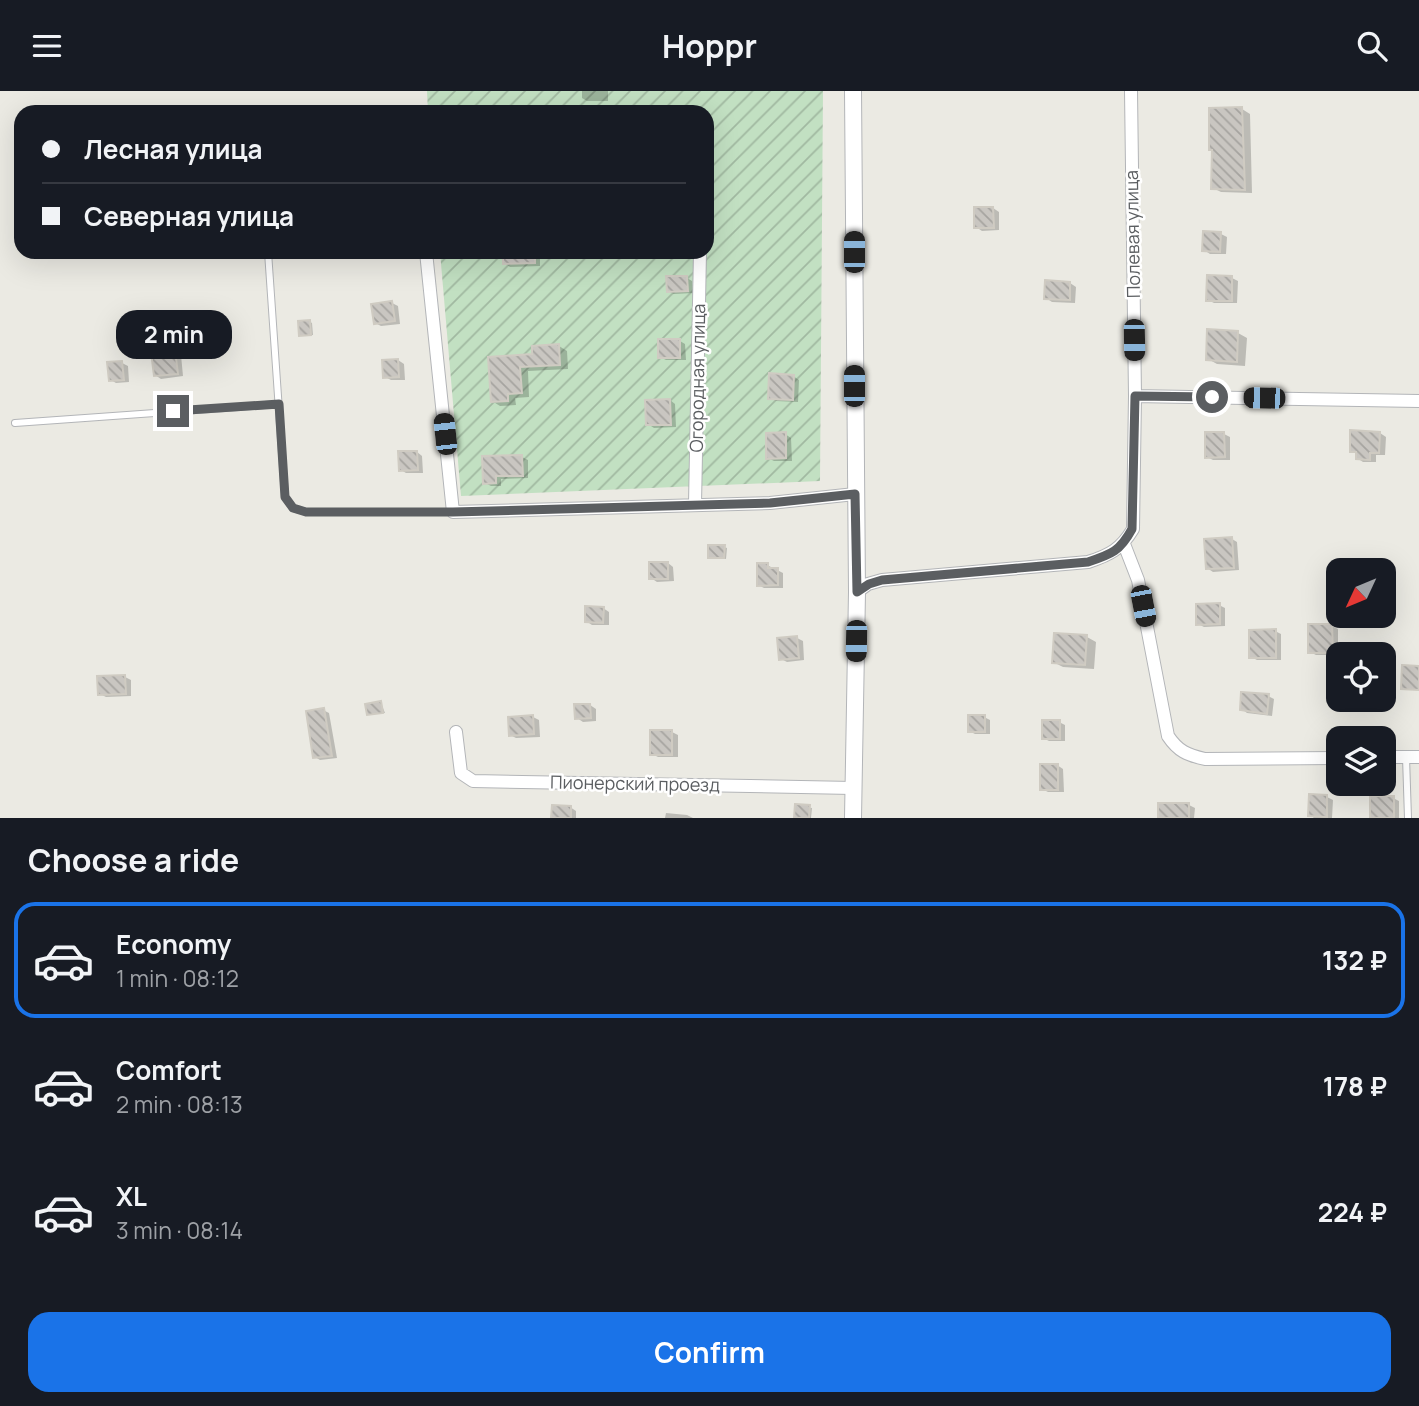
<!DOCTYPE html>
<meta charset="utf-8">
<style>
:root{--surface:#171b24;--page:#20242c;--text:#f1f3f6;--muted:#9ea1a6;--line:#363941;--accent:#1a73e8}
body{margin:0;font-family:Manrope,sans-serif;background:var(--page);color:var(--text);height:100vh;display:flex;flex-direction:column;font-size:26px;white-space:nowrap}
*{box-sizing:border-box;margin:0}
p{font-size:23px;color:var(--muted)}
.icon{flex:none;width:38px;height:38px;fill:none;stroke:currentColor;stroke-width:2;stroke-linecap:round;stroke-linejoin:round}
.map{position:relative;height:727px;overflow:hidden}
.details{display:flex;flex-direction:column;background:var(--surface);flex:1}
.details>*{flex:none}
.guide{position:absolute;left:14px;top:14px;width:700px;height:154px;border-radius:21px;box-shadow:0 7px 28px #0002;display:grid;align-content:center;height:154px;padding:0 28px;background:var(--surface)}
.needle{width:46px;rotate:226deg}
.tools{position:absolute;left:1326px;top:467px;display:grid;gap:14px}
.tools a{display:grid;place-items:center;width:70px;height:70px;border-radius:14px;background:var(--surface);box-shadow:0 7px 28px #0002;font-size:35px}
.end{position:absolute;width:32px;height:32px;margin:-16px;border:9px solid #5b5e61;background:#fff;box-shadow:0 0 0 4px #fff}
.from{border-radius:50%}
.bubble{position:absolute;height:49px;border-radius:21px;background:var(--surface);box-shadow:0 7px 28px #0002;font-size:23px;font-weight:700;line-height:49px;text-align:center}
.car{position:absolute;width:21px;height:42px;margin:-21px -10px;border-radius:9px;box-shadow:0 0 5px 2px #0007;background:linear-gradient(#222 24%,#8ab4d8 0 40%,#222 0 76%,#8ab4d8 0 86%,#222 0)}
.guide b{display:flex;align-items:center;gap:24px;height:66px;font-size:26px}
.guide b+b{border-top:2px solid var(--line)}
.guide i{width:18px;height:18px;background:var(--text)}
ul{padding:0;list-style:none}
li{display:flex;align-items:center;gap:21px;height:116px;margin:0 14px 10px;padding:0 14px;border:4px solid transparent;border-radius:21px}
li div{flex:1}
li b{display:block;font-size:26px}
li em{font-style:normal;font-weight:700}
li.selected{border-color:var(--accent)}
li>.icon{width:63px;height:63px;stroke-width:1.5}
h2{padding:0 28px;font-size:32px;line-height:84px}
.button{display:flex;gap:14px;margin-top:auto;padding:14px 28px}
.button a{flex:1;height:80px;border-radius:21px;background:var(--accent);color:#fff;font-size:28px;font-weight:700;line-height:80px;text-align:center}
header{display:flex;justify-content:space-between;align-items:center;height:91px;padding:0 28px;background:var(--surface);font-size:32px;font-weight:700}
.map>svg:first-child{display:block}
.garden{fill:url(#garden-furrows)}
.shadow{fill:#0003}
.building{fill:url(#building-back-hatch);stroke:#cfcbc2;stroke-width:2}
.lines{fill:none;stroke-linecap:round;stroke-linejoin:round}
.service-casing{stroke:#b3b5b8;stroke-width:8}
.minor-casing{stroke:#b3b5b8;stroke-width:14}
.tertiary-casing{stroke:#b3b5b8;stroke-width:18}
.service{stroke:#fff;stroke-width:6}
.minor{stroke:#fff;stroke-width:12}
.tertiary{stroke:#fff;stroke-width:16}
.route{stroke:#5b5e61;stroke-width:9}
.labels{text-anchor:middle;stroke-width:5;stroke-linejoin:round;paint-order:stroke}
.street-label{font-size:18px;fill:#5b5e61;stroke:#fff}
</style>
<header><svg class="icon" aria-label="menu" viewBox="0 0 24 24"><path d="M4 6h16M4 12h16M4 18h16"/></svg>Hoppr<svg class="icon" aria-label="search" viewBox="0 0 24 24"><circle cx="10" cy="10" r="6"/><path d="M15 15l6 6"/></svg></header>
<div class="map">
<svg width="1419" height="727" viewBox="0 0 1419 727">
<defs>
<pattern id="garden-furrows" width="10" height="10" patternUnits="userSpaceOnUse" patternTransform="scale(1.75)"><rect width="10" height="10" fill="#c2e0c2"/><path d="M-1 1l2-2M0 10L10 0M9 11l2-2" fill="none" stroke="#a1b9a1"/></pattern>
<pattern id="building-back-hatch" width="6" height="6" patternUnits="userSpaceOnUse" patternTransform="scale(1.75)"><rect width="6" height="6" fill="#c9c6c1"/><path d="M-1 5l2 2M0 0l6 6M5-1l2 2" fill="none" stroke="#a6a4a0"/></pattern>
</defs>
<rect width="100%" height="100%" fill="#ebeae3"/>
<path class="garden" d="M 427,0 L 823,0 L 820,390 L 461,405 L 440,161 L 707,161 L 707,21 L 428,21 Z"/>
<path class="shadow" d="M 582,0 L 608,0 L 608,10 L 587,10 L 582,7 Z
M 1242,18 L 1250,23 L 1252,102 L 1221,101 L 1213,97 L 1214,60 Z
M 993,117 L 999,121 L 999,139 L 982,140 L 976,136 Z
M 1221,143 L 1227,146 L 1226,163 L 1210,163 L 1204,159 Z
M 504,161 L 540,161 L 540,175 L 510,176 L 505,172 Z
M 687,187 L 692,190 L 693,202 L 674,203 L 668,200 Z
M 1232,187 L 1238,190 L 1237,212 L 1214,212 L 1208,209 Z
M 1070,192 L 1076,196 L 1075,212 L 1052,211 L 1046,207 Z
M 392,212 L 398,215 L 400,233 L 381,235 L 375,232 Z
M 310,231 L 312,232 L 313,244 L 303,245 L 301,244 Z
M 1238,242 L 1247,247 L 1245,275 L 1217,273 L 1208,268 Z
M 680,250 L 685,253 L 686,269 L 666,269 L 660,266 Z
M 559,255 L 567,260 L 568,278 L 528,280 L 529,306 L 515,307 L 516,314 L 500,315 L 492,310 L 489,268 L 534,265 Z
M 175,261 L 181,264 L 183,285 L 161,288 L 155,284 Z
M 398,269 L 404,273 L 405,289 L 391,289 L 385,286 Z
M 122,272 L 128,275 L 129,291 L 116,292 L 111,289 Z
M 793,285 L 799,289 L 798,311 L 776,310 L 770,307 Z
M 670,309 L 675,313 L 676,336 L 654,337 L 648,333 Z
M 1380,342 L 1386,346 L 1385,364 L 1376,364 L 1376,371 L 1363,371 L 1357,367 L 1358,363 L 1351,360 Z
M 785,343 L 791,347 L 792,370 L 774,370 L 768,367 Z
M 1224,343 L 1230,346 L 1230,369 L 1213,369 L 1207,366 Z
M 417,361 L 422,365 L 423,382 L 406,382 L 401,379 Z
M 522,366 L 528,369 L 528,387 L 501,388 L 501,395 L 491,395 L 485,392 Z
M 1232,448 L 1237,451 L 1239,479 L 1213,481 L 1207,477 Z
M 724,456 L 727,457 L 726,468 L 710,466 Z
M 668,472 L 673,476 L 674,490 L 657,491 L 651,487 Z
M 767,474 L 783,482 L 783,497 L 764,497 L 758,494 Z
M 1219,514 L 1225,517 L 1225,535 L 1204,536 L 1198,533 Z
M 603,517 L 609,521 L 609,534 L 592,534 L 586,530 Z
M 1332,535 L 1338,538 L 1338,564 L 1316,564 L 1310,561 Z
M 1275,540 L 1281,543 L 1281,569 L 1257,569 L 1251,566 Z
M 1055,544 L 1087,546 L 1096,551 L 1094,578 L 1063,576 L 1053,571 Z
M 797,547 L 803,550 L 804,569 L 787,571 L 781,568 Z
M 125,586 L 131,589 L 131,605 L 106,606 L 100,603 Z
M 1268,605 L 1274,608 L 1272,625 L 1247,622 L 1242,618 Z
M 381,612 L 385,622 L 368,623 Z
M 590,614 L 596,618 L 596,630 L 583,631 L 577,627 Z
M 323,619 L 329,622 L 337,667 L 320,669 L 315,666 Z
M 533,626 L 539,629 L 540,646 L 516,647 L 510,644 Z
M 984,626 L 990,629 L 990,643 L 975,643 L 969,640 Z
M 1059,631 L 1065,634 L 1065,650 L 1049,650 L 1043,647 Z
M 672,641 L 678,644 L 678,666 L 658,666 L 652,663 Z
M 1057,674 L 1063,678 L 1064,701 L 1048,701 L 1042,698 Z
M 1327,706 L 1333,709 L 1332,727 L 1314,727 L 1310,724 Z
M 1393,707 L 1399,710 L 1399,727 L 1372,727 Z
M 1189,714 L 1195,717 L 1194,727 L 1160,727 Z
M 796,715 L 812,717 L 811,727 L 797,727 Z
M 570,716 L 576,720 L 576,727 L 553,727 Z
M 666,722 L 687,724 L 693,727 L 665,727 Z"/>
<path class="building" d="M 1242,16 L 1245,99 L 1211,98 L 1212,59 L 1209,59 L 1209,17 Z
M 974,116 L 993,116 L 994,137 L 974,137 Z
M 1203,140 L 1221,141 L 1220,161 L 1202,160 Z
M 503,161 L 535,161 L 535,172 L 503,173 Z
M 1207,184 L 1232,185 L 1232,210 L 1206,210 Z
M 666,185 L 687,185 L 688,200 L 667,201 Z
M 1045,189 L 1070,191 L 1070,209 L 1044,208 Z
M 392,210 L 395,230 L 374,233 L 371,213 Z
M 310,229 L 311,244 L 299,245 L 298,230 Z
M 1207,238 L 1238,240 L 1237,271 L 1206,269 Z
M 658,248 L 680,248 L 680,267 L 658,267 Z
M 559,253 L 560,274 L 520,276 L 522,302 L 508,303 L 508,310 L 491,311 L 488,266 L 532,263 L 532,255 Z
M 175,259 L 178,283 L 154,285 L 151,261 Z
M 398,268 L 399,286 L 383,287 L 382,269 Z
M 122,270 L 124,289 L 109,290 L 107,271 Z
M 769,282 L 794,284 L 793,309 L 768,308 Z
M 670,308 L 671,334 L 646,334 L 645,309 Z
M 1350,339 L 1380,341 L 1379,362 L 1370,362 L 1370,369 L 1356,368 L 1356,361 L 1350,361 Z
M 786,341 L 786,367 L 766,368 L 766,342 Z
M 1205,341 L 1224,341 L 1225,366 L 1205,367 Z
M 398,360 L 417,360 L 418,379 L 399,380 Z
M 522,364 L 523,385 L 496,385 L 496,392 L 483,393 L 482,365 Z
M 1232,446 L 1234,477 L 1206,478 L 1204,448 Z
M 708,454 L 725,454 L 724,467 L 708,467 Z
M 649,471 L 668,471 L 668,488 L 649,488 Z
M 757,472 L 768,472 L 768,477 L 778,477 L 778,494 L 757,495 Z
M 1220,512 L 1220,533 L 1196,534 L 1196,513 Z
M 585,515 L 604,516 L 603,532 L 585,531 Z
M 1308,533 L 1332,533 L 1333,562 L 1308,562 Z
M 1276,538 L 1276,567 L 1249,567 L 1249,539 Z
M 1054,542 L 1087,544 L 1085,574 L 1052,572 Z
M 797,545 L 799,567 L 779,569 L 777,547 Z
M 1402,574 L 1419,575 L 1419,599 L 1401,598 Z
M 125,584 L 126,603 L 98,604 L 97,585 Z
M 1241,601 L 1269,603 L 1267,623 L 1240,619 Z
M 381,610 L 383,622 L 367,624 L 365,613 Z
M 574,613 L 590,613 L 591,627 L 575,628 Z
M 324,617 L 332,665 L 313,667 L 306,620 Z
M 533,624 L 534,643 L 509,645 L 508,626 Z
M 968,624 L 985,624 L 985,641 L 968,641 Z
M 1042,629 L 1060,629 L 1060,648 L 1042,648 Z
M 650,639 L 672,639 L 672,664 L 650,664 Z
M 1040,673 L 1058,673 L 1058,699 L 1040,699 Z
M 1309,703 L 1327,704 L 1327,726 L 1308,725 Z
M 1370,705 L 1394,705 L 1394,727 L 1370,727 Z
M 1158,712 L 1189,712 L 1189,727 L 1158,727 Z
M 795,713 L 810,714 L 809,727 L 794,727 Z
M 552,714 L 571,715 L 571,727 L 551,727 Z"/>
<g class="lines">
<g class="service-casing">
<path id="service" d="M 268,161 L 285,406 L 293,417 L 306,421 L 453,421
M 15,332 L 279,313
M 1406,666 L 1408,727"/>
</g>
<g class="minor-casing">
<path id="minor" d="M 426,161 L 453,421 L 770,412 L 855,403
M 1135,305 L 1419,310
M 695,413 L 700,161
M 1124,453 L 1138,489 L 1168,645 C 1178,660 1187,664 1205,668 L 1339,667
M 857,501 L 868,493 L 882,489 L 1088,471 C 1110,464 1121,458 1133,438 L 1135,305 L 1131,0
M 456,641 L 461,682 L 473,690 L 853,697
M 1384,666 L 1419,666"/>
</g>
<g class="tertiary-casing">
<path id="tertiary" d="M 853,727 L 857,501 L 853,0"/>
</g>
<use href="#service" class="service"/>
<use href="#minor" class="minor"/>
<use href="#tertiary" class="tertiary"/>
</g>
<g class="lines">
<path class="route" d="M 173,320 L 279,313 L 285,406 L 293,417 L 306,421 L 453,421 L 770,412 L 855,403 L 857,501 L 869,493 L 882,489 L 1088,471 C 1112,463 1120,460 1132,438 L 1135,305 L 1212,306"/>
</g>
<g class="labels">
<g class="street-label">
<text transform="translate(1133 143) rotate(-91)" y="6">Полевая улица</text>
<text transform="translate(698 287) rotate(-89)" y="6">Огородная улица</text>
<text transform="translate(635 693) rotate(1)" y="6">Пионерский проезд</text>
</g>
</g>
</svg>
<div class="tools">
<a><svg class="needle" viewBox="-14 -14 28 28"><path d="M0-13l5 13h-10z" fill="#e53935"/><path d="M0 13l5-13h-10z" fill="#9ea1a6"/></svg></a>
<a><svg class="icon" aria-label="locate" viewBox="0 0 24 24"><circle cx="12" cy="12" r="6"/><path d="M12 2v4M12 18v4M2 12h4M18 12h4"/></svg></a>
<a><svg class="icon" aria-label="layers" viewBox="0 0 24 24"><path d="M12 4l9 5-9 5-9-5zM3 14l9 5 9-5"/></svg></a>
</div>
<i class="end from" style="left:1212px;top:306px"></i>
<i class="end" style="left:173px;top:320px"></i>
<div class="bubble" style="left:116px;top:219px;width:116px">2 min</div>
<i class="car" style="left:854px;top:161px;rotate:0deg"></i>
<i class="car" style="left:1134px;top:249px;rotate:179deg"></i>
<i class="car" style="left:854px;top:295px;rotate:0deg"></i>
<i class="car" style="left:1264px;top:307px;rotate:271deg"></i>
<i class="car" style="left:445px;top:343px;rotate:354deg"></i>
<i class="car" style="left:1143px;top:515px;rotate:169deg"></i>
<i class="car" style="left:856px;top:550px;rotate:181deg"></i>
<div class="guide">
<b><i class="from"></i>Лесная улица</b>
<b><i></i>Северная улица</b>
</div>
</div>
<section class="details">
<h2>Choose a ride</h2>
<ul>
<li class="selected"><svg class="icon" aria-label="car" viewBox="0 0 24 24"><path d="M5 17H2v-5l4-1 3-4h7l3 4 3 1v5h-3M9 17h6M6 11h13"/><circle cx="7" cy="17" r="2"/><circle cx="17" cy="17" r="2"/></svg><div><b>Economy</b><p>1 min · 08:12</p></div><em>132 ₽</em></li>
<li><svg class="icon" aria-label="car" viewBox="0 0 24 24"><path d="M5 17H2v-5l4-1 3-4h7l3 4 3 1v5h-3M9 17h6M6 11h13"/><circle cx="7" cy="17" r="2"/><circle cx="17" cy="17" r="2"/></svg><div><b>Comfort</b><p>2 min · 08:13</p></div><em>178 ₽</em></li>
<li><svg class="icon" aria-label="car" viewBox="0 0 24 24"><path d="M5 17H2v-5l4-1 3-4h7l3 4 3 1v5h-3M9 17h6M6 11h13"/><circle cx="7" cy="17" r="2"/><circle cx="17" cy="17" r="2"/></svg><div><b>XL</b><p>3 min · 08:14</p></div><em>224 ₽</em></li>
</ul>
<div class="button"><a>Confirm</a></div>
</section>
